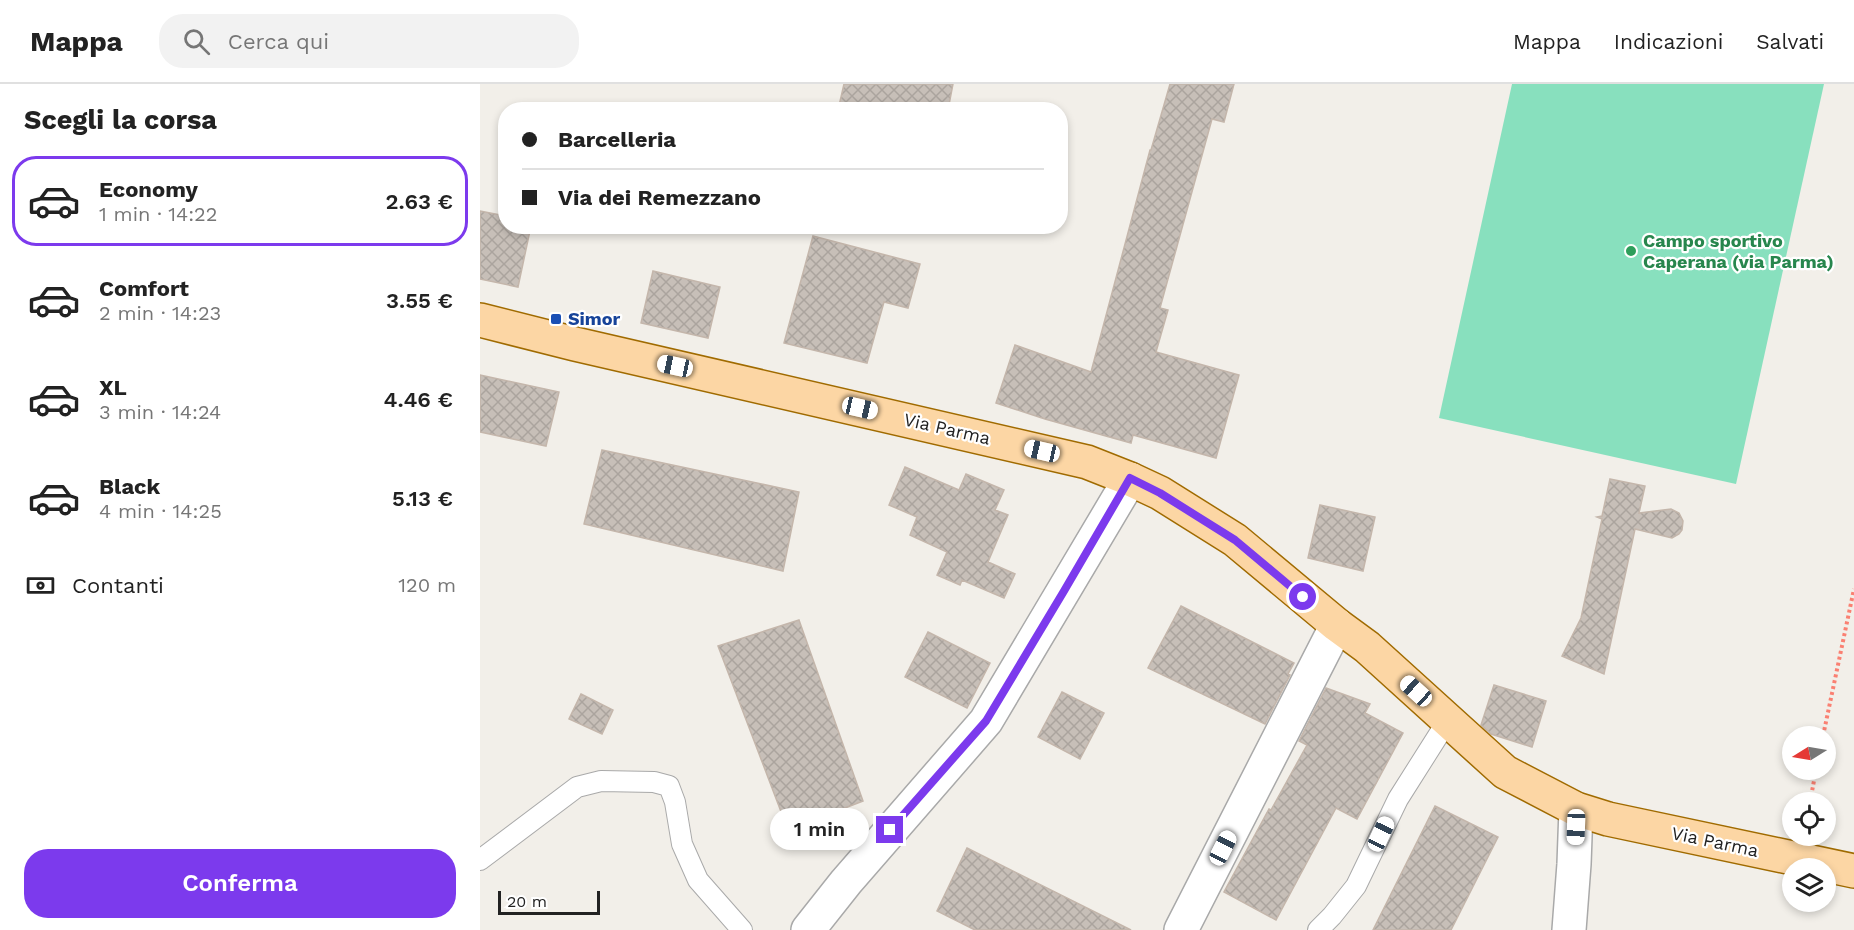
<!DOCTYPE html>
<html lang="it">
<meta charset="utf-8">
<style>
:root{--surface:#fff;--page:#f2f2f2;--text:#222;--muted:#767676;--line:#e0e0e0;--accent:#7c3aed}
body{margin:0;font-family:"Work Sans",sans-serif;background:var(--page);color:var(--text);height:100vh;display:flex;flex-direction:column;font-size:22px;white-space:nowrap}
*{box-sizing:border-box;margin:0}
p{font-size:20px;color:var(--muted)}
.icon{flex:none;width:33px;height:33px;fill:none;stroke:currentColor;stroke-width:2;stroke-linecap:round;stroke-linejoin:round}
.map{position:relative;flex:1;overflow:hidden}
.panel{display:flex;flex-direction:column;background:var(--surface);width:480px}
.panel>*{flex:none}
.banner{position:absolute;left:18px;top:18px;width:570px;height:132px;border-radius:24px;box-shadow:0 3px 9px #0003;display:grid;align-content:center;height:132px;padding:0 24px;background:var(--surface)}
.needle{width:39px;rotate:259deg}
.controls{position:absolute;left:1302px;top:642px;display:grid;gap:12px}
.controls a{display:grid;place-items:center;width:54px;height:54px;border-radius:50%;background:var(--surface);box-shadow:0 3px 9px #0003;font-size:30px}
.scale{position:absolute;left:18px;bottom:15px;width:102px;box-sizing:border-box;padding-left:6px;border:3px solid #222;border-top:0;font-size:16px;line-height:21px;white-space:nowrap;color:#222;-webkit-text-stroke:4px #fff;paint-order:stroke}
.end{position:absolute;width:27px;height:27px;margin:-14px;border:8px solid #7c3aed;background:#fff;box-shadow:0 0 0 3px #fff}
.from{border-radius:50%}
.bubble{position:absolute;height:42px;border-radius:21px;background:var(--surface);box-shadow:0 3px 9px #0003;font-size:20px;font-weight:600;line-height:42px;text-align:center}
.car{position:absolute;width:18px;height:36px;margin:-18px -9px;border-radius:8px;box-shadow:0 0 4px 2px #0007;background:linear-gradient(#fff 24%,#345 0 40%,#fff 0 76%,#345 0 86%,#fff 0)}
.banner b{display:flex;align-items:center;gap:21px;height:57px;font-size:22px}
.banner b+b{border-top:2px solid var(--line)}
.banner i{width:15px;height:15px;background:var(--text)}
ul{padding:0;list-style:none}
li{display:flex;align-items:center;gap:18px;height:90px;margin:0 12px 9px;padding:0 12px;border:3px solid transparent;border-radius:24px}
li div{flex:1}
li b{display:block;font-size:22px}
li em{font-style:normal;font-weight:600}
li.selected{border-color:var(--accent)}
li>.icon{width:54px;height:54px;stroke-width:1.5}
h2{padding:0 24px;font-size:27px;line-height:72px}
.pay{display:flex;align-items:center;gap:15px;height:66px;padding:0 24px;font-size:22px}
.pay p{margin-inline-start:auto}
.cta{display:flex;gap:12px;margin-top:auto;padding:12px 24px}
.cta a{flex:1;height:69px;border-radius:24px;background:var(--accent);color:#fff;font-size:24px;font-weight:600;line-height:69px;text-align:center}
header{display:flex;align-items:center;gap:36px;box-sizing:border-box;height:84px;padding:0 30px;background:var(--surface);border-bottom:2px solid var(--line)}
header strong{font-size:28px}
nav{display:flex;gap:33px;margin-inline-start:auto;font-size:21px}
.search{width:420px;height:54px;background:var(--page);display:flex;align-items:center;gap:15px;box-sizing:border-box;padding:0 21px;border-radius:24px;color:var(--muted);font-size:22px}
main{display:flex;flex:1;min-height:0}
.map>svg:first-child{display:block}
.pitch{fill:#88e0be}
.building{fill:url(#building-cross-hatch);stroke:#c4b6ab;stroke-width:1.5}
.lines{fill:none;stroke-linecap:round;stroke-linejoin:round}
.service-casing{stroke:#a9a9a9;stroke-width:22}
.minor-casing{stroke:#a9a9a9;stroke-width:36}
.primary-casing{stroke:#a06b00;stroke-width:36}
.path{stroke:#fa8072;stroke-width:4;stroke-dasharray:3 3;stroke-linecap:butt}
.service{stroke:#fff;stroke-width:20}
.minor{stroke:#fff;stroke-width:33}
.primary{stroke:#fcd6a4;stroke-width:33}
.route{stroke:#7c3aed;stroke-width:8}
.leisure-dot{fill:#2e9e5b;stroke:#fff;stroke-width:2}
.transit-dot{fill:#1a4fb4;stroke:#fff;stroke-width:2}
.labels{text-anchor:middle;stroke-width:4.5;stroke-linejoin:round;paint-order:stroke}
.leisure-label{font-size:18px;font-weight:bold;fill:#27864d;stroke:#fff;text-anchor:start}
.transit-label{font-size:18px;font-weight:bold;fill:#164399;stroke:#fff;text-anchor:start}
.street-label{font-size:18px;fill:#222;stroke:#fff}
</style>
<header>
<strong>Mappa</strong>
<div class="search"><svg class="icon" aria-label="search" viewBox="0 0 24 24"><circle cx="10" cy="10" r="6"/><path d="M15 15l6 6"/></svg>Cerca qui</div>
<nav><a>Mappa</a><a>Indicazioni</a><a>Salvati</a></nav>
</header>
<main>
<section class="panel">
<h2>Scegli la corsa</h2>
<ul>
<li class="selected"><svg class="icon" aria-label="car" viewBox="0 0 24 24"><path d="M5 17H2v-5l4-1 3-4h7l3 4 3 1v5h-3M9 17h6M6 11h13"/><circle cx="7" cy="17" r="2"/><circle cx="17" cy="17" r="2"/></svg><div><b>Economy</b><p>1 min · 14:22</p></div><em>2.63 €</em></li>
<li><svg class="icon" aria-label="car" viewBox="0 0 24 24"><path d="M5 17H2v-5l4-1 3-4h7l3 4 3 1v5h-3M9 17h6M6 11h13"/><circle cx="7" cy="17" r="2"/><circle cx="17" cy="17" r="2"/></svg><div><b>Comfort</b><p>2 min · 14:23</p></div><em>3.55 €</em></li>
<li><svg class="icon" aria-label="car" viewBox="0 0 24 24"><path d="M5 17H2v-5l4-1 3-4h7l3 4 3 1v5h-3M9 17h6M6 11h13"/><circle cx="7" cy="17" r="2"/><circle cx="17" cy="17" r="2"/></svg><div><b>XL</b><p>3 min · 14:24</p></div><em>4.46 €</em></li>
<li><svg class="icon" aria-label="car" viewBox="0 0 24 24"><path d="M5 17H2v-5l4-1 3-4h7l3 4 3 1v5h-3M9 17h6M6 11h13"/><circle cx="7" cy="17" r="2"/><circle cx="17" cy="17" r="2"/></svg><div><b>Black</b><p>4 min · 14:25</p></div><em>5.13 €</em></li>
</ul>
<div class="pay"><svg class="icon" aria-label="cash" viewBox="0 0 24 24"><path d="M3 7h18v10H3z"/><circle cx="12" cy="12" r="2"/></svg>Contanti<p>120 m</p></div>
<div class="cta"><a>Conferma</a></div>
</section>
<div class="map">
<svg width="1374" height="846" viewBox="0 0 1374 846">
<defs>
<pattern id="building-cross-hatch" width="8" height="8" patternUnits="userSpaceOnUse" patternTransform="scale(1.5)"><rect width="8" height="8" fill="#c7bfb8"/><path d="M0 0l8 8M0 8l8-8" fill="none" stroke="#aba49e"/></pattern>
</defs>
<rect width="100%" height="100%" fill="#f2efe9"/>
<path class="pitch" d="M 1032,0 L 1344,0 L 1256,400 L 959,334 Z"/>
<path class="building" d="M 364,0 L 473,0 L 468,26 L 358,26 Z
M 690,0 L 754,0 L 744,38 L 732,35 L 680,224 L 688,226 L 676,268 L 759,291 L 736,374 L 653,351 L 651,359 L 565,335 L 516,319 L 535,261 L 611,288 L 670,66 L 671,66 Z
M 0,127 L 26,132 L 26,142 L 51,142 L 38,203 L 0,195 Z
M 333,152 L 440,180 L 428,224 L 404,218 L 387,279 L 304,259 Z
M 173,187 L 240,203 L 228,254 L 161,239 Z
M 0,291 L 79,308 L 66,362 L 0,348 Z
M 122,366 L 319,408 L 303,487 L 104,440 Z
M 425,383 L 479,406 L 486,390 L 524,406 L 515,426 L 528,431 L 508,478 L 535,490 L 524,514 L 482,496 L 480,501 L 457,491 L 467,468 L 430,451 L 437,433 L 409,421 Z
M 1130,395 L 1165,402 L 1159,429 L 1191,425 L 1199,429 L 1203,437 L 1202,446 L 1199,450 L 1192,454 L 1155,445 L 1124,590 L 1082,572 L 1101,534 L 1122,435 L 1117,433 L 1122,432 Z
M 840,421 L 895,433 L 883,487 L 828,474 Z
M 701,522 L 814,579 L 808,590 L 810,591 L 785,640 L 668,584 Z
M 319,536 L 383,717 L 308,746 L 238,562 Z
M 448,548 L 510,579 L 487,624 L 425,593 Z
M 1014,601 L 1066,617 L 1052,663 L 1011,650 L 1001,641 Z
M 846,604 L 890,620 L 885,629 L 923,649 L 877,735 L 856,724 L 796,836 L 744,808 L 789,725 L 791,726 L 827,661 L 819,657 Z
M 582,608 L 624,629 L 600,675 L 558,653 Z
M 101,610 L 133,626 L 122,650 L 89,635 Z
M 955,722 L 1018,753 L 971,846 L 893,846 Z
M 487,764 L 651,846 L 495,846 L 457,827 Z"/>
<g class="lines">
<g class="service-casing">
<path id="service" d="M 0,776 L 97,703 L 121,697 L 174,698 L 189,702 L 195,718 L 202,760 L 218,796 L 262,846
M 838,846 L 852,832 L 876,802 L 918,715 L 968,636"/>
</g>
<g class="minor-casing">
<path id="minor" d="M 328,846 L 366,798 L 506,637 L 650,395
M 701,846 L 857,541
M 1089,846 L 1094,780 L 1096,725"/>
</g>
<g class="primary-casing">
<path id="primary" d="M 0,236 L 95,260 L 607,378 L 650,395 L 680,409 L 755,456 L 857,541 L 887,563 L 1025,688 L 1096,725 L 1128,735 L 1374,787"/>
</g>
<path class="path" d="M 1343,652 L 1374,505
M 1330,718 L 1336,686"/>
<use href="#service" class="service"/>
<use href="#minor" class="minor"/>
<use href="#primary" class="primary"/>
</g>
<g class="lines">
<path class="route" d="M 410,746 L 506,637 L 584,507 L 650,394 L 680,409 L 755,456 L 823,513"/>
</g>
<circle class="leisure-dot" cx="1151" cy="167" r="6"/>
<rect class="transit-dot" x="70" y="229" width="12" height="12" rx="3"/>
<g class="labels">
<g class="leisure-label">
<text x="1163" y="163">Campo sportivo<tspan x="1163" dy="21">Caperana (via Parma)</tspan></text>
</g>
<g class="transit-label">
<text x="88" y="241">Simor</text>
</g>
<g class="street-label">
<text transform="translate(467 345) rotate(13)" y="6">Via Parma</text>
<text transform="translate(1235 758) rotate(12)" y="6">Via Parma</text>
</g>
</g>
</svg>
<div class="controls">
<a><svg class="needle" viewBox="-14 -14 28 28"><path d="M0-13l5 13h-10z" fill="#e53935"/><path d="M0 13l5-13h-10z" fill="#767676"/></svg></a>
<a><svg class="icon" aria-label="locate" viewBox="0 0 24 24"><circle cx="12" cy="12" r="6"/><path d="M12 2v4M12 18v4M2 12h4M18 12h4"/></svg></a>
<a><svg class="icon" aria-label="layers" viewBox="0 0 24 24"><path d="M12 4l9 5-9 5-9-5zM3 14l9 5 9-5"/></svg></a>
</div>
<div class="scale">20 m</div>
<i class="end from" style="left:823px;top:513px"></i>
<i class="end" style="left:410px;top:746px"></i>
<div class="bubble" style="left:290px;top:724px;width:99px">1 min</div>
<i class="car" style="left:195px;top:282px;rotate:282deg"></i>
<i class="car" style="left:380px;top:324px;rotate:103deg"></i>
<i class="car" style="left:562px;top:367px;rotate:283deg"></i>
<i class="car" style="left:936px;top:607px;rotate:312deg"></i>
<i class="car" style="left:1096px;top:743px;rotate:182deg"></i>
<i class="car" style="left:901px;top:750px;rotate:25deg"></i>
<i class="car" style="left:743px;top:764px;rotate:27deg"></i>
<div class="banner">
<b><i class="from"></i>Barcelleria</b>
<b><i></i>Via dei Remezzano</b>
</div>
</div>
</main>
